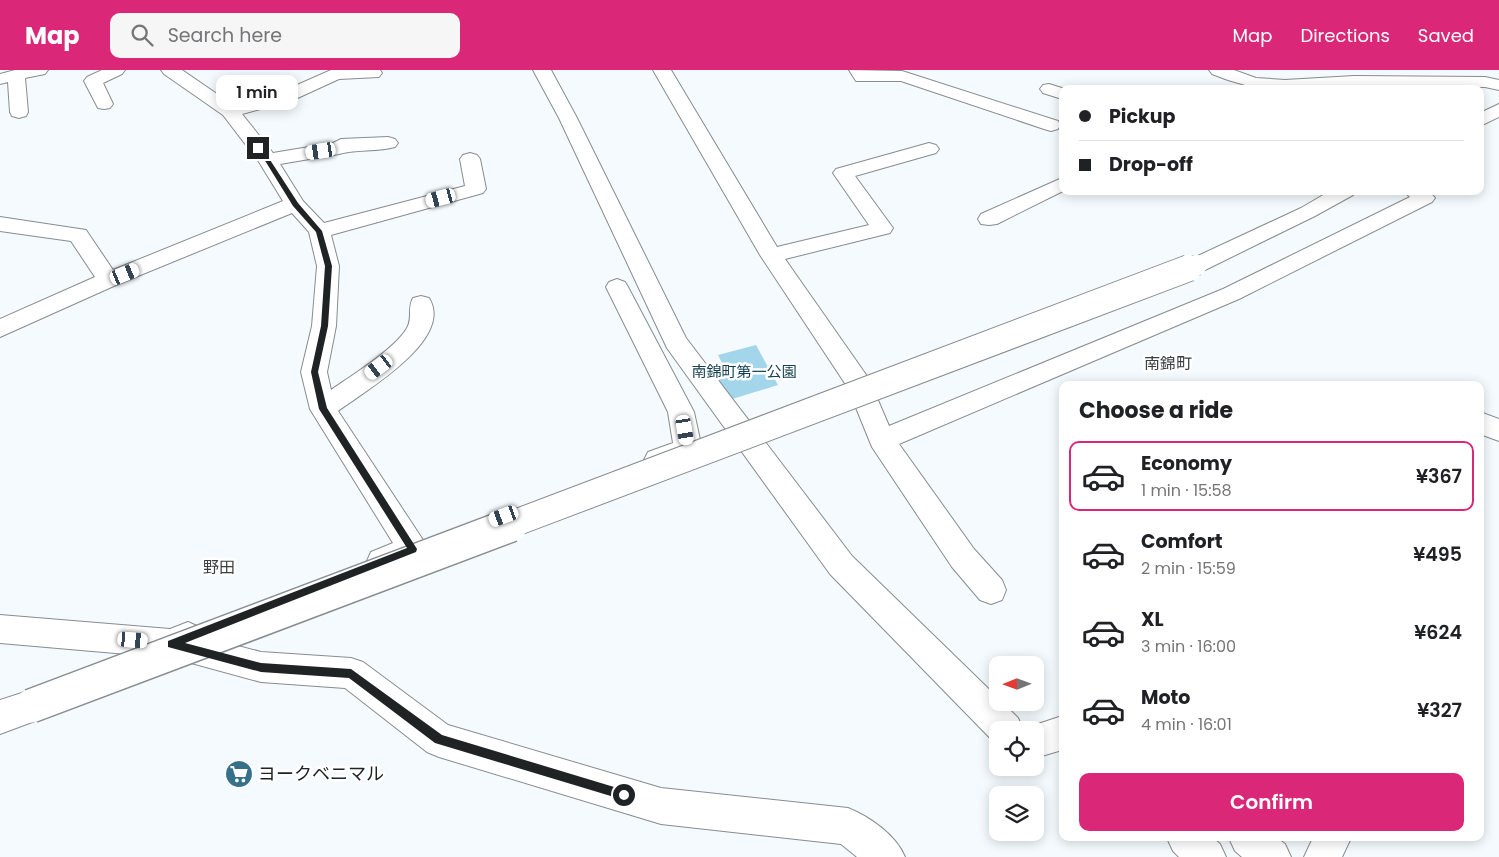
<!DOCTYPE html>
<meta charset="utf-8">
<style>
:root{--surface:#fff;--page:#f6f6f6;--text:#202124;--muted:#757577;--line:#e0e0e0;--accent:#db2777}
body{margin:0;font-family:Poppins,"Noto Sans JP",sans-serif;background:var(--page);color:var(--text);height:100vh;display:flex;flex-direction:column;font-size:19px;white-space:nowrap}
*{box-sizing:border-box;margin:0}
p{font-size:16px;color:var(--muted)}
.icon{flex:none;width:28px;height:28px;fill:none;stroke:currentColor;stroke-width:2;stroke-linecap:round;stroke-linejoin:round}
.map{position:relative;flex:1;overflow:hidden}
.drawer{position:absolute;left:1059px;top:311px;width:425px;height:460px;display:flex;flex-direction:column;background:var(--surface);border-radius:10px;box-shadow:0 2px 12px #0003}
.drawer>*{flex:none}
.guide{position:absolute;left:1059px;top:15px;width:425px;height:110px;border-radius:10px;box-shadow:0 2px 12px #0003;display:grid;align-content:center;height:110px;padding:0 20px;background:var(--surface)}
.needle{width:32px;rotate:269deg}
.tools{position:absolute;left:989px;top:586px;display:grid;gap:10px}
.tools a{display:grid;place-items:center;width:55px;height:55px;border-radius:10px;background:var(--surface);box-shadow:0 2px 12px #0003;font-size:25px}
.end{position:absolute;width:22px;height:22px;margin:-11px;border:6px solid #202324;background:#fff;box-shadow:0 0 0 2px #fff}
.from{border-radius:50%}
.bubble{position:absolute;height:35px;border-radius:10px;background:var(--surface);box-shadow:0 2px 12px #0003;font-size:16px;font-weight:600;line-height:35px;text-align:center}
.car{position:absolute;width:15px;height:30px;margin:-15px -8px;border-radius:6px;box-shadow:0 0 4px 1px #0007;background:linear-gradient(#fff 24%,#345 0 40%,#fff 0 76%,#345 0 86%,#fff 0)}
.guide b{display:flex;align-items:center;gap:18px;height:48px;font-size:19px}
.guide b+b{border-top:1px solid var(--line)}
.guide i{width:12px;height:12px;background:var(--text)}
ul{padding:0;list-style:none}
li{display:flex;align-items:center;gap:15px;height:70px;margin:0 10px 8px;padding:0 10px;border:2px solid transparent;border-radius:10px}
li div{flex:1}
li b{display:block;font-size:19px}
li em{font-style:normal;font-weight:600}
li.selected{border-color:var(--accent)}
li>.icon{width:45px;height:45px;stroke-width:1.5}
h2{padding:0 20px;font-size:22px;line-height:60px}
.action{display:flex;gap:10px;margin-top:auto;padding:10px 20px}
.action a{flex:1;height:58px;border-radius:10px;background:var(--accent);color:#fff;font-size:20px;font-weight:600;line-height:58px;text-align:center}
header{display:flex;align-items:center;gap:30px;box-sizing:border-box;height:70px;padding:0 25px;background:var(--accent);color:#fff}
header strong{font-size:24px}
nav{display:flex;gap:28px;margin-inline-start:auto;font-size:18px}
.search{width:350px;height:45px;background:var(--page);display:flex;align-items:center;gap:12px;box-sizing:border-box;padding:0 18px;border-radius:10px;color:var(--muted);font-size:19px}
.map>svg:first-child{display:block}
.green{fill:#a3d5eb}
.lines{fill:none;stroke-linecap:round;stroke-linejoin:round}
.street-casing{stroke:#878c8f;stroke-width:2}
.secondary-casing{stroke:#878c8f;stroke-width:2}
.street{fill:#fff;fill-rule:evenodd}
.secondary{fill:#fff;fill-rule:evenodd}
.secondary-bridge-far2-casing{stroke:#878c8f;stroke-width:22;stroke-linecap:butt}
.secondary-bridge-far1-casing{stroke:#878c8f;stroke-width:28;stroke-linecap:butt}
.secondary-bridge-casing{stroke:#878c8f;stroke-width:36;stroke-linecap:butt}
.secondary-bridge-far2{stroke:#fff;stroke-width:20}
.secondary-bridge-far1{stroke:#fff;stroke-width:26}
.secondary-bridge{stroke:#fff;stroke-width:33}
.route{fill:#202324}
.labels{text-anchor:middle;stroke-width:5;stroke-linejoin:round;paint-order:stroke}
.park-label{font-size:15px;fill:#154051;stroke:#fff}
.neighbourhood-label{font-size:16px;fill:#3b4042;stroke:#fff}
.near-poi-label{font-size:18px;fill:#202324;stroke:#fff;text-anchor:start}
</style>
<header>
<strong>Map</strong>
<div class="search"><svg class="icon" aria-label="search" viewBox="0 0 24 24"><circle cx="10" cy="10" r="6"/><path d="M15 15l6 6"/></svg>Search here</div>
<nav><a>Map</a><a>Directions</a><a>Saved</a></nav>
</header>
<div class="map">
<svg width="1499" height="787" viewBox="0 0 1499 787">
<rect width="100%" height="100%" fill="#f4fafd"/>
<path class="green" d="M 756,275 L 778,315 L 729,330 L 712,296 L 722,293 L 718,285 Z"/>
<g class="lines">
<g class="street-casing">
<path id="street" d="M 15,0 L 48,0 L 45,4 L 25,8 L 28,42 L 26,46 L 19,48 L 12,46 L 10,42 L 8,12 L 0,14 L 0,4 Z
M 102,0 L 125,0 L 122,4 L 103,13 L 113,34 L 110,38 L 104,39 L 98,38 L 84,11 L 87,7 Z
M 161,0 L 182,0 L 233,35 L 279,23 L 331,0 L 380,0 L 382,3 L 379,7 L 339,9 L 291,31 L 242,44 L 273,83 L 333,73 L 341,69 L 388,67 L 395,69 L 398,73 L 395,77 C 376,82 357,79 339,84 L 280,94 L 303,131 L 324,153 L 465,116 L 460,89 L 463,85 L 470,83 L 477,85 L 480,89 L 486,119 L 483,123 L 331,165 L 339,196 L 336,256 L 327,302 L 331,320 C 351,306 396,278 407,258 C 413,248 407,238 413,228 L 421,226 L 429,228 C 455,269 365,321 338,341 L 423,470 L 428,479 L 423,488 L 382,504 L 371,500 L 367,491 L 371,482 L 393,473 L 310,339 L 301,302 L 312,256 L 317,196 L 309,162 L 292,143 L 116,215 L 0,267 L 0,249 L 95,207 L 71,171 L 0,161 L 0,147 L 86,160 L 113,200 L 283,131 L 259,92 L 223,45 L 164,4 Z
M 533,0 L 551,0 L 577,48 L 686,268 L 852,486 L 998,628 L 998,632 L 1002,632 L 1018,648 L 1023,659 L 1062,646 L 1062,680 L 1035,688 L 1035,660 L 998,660 L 998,673 L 994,672 L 830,504 L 667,278 L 559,48 Z
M 653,0 L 671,0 L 777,177 L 869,155 L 833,103 L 836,99 L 929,73 L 936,75 L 939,79 L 936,83 L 855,106 L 893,158 L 890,163 L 785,189 L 869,309 L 889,356 L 1223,219 L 1410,127 L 1404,121 L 1429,121 L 1435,128 L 1432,132 L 1239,229 L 899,374 L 974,479 L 1002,510 L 1006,520 L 1002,530 L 991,534 L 980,530 L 952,497 L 872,377 L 848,318 L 760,185 Z
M 849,0 L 902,1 L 1058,51 L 1060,55 L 1058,59 L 1051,61 L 1044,59 L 901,11 L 856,11 Z
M 1209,0 L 1234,0 L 1256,8 L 1285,10 L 1354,6 L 1485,7 L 1499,10 L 1499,20 L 1485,17 L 1403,16 L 1259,19 L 1228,10 L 1212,4 Z
M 1049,14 L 1065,19 L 1062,19 L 1062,29 L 1043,23 L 1040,19 L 1043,15 Z
M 1062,108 L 1063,121 L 997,154 L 989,155 L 981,154 L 978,149 L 981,144 Z
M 617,209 L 625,212 L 628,217 L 694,342 L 702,379 L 698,386 L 658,401 L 648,398 L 644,390 L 648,382 L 673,373 L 668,342 L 606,217 L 609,212 Z
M 1480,342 L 1499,349 L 1499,371 L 1480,364 Z
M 0,545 L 170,559 L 188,552 L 199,557 L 204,567 L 261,582 L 351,588 L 363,592 L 448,655 L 661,718 L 848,738 C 870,747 896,765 905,787 L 857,787 L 841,774 L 661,754 L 439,687 L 427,682 L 345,618 L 261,612 L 173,588 L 0,573 Z
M 1167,768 L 1213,768 L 1220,774 L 1226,787 L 1179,787 L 1173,781 Z
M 1229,768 L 1277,768 L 1285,774 L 1291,787 L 1242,787 L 1235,781 Z
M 1313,768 L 1351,768 L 1342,787 L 1304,787 Z"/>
</g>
<g class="secondary-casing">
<path id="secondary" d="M 1499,34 L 1499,47 L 1480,56 L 1480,43 Z
M 1330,121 L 1356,121 L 1353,125 L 1315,146 L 1205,200 L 1197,202 L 1189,200 L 1186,195 L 1189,190 L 1301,138 Z
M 31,620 L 43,624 L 48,636 L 43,648 L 0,664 L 0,630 Z"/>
</g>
<use href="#street" class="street"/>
<use href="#secondary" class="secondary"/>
<g class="secondary-bridge-far2-casing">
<path id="secondary-bridge-far2" d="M 1186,199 L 1197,195"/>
</g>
<g class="secondary-bridge-far1-casing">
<path id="secondary-bridge-far1" d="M 507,456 L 1189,198"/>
</g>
<g class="secondary-bridge-casing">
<path id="secondary-bridge" d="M 31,636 L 511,455"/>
</g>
<use href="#secondary-bridge-far2" class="secondary-bridge-far2"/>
<use href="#secondary-bridge-far1" class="secondary-bridge-far1"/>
<use href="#secondary-bridge" class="secondary-bridge"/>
</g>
<path class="route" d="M 256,76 L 261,76 L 298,133 L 322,161 L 332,196 L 328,256 L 318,302 L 327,338 L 417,479 L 416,482 L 185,573 L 261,593 L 351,599 L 442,665 L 624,720 L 628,721 L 629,725 L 628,729 L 624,730 L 435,673 L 349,608 L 261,602 L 168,577 L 168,571 L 407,478 L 319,339 L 311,302 L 321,256 L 325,196 L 316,162 L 293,136 Z"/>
<defs>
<g id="supermarket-disc" transform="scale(1.4375)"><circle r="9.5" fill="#357189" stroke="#fff"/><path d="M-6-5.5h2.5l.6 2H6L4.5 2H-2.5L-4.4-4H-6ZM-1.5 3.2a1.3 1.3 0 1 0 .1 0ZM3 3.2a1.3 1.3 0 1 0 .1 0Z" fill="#fff"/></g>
</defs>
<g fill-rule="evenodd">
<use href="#supermarket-disc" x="239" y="704"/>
</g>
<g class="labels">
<g class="park-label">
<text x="744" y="307">南錦町第一公園</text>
</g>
<g class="neighbourhood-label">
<text x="1168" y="299">南錦町</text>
<text x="219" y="503">野田</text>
</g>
<g class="near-poi-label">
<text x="258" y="710">ヨークベニマル</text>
</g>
</g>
</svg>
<div class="tools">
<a><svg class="needle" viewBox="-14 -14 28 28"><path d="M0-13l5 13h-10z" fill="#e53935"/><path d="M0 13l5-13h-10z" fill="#757577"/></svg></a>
<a><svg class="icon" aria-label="locate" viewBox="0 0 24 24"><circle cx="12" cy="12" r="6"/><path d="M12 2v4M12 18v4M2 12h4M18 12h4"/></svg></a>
<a><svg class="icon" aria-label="layers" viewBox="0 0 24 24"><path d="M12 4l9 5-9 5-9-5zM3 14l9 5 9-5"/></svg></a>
</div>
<i class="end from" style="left:624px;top:725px"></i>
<i class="end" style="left:258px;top:78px"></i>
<div class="bubble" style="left:216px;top:5px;width:82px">1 min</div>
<i class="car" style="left:321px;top:81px;rotate:261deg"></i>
<i class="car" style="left:441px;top:128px;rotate:255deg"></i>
<i class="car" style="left:125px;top:204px;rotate:68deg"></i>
<i class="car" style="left:379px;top:297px;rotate:233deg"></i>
<i class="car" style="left:685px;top:360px;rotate:170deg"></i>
<i class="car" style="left:504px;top:446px;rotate:250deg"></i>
<i class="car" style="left:133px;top:570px;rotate:95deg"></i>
<div class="guide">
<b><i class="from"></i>Pickup</b>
<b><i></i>Drop-off</b>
</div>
<section class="drawer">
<h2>Choose a ride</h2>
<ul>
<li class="selected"><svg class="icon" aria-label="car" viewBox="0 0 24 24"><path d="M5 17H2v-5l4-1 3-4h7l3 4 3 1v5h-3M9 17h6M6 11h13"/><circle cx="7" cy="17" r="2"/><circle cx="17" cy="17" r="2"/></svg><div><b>Economy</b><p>1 min · 15:58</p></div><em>¥367</em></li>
<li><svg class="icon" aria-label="car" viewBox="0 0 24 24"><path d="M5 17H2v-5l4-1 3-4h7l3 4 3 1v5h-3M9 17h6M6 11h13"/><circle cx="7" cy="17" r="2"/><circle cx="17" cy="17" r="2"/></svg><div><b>Comfort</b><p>2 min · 15:59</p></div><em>¥495</em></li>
<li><svg class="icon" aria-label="car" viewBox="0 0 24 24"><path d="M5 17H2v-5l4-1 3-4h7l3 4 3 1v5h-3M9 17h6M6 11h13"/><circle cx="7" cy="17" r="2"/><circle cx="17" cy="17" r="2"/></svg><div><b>XL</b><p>3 min · 16:00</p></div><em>¥624</em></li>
<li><svg class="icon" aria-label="car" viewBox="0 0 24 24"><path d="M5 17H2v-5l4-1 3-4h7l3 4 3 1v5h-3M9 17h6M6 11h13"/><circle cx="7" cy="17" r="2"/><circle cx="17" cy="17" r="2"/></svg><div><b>Moto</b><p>4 min · 16:01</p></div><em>¥327</em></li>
</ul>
<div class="action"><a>Confirm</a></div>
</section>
</div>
